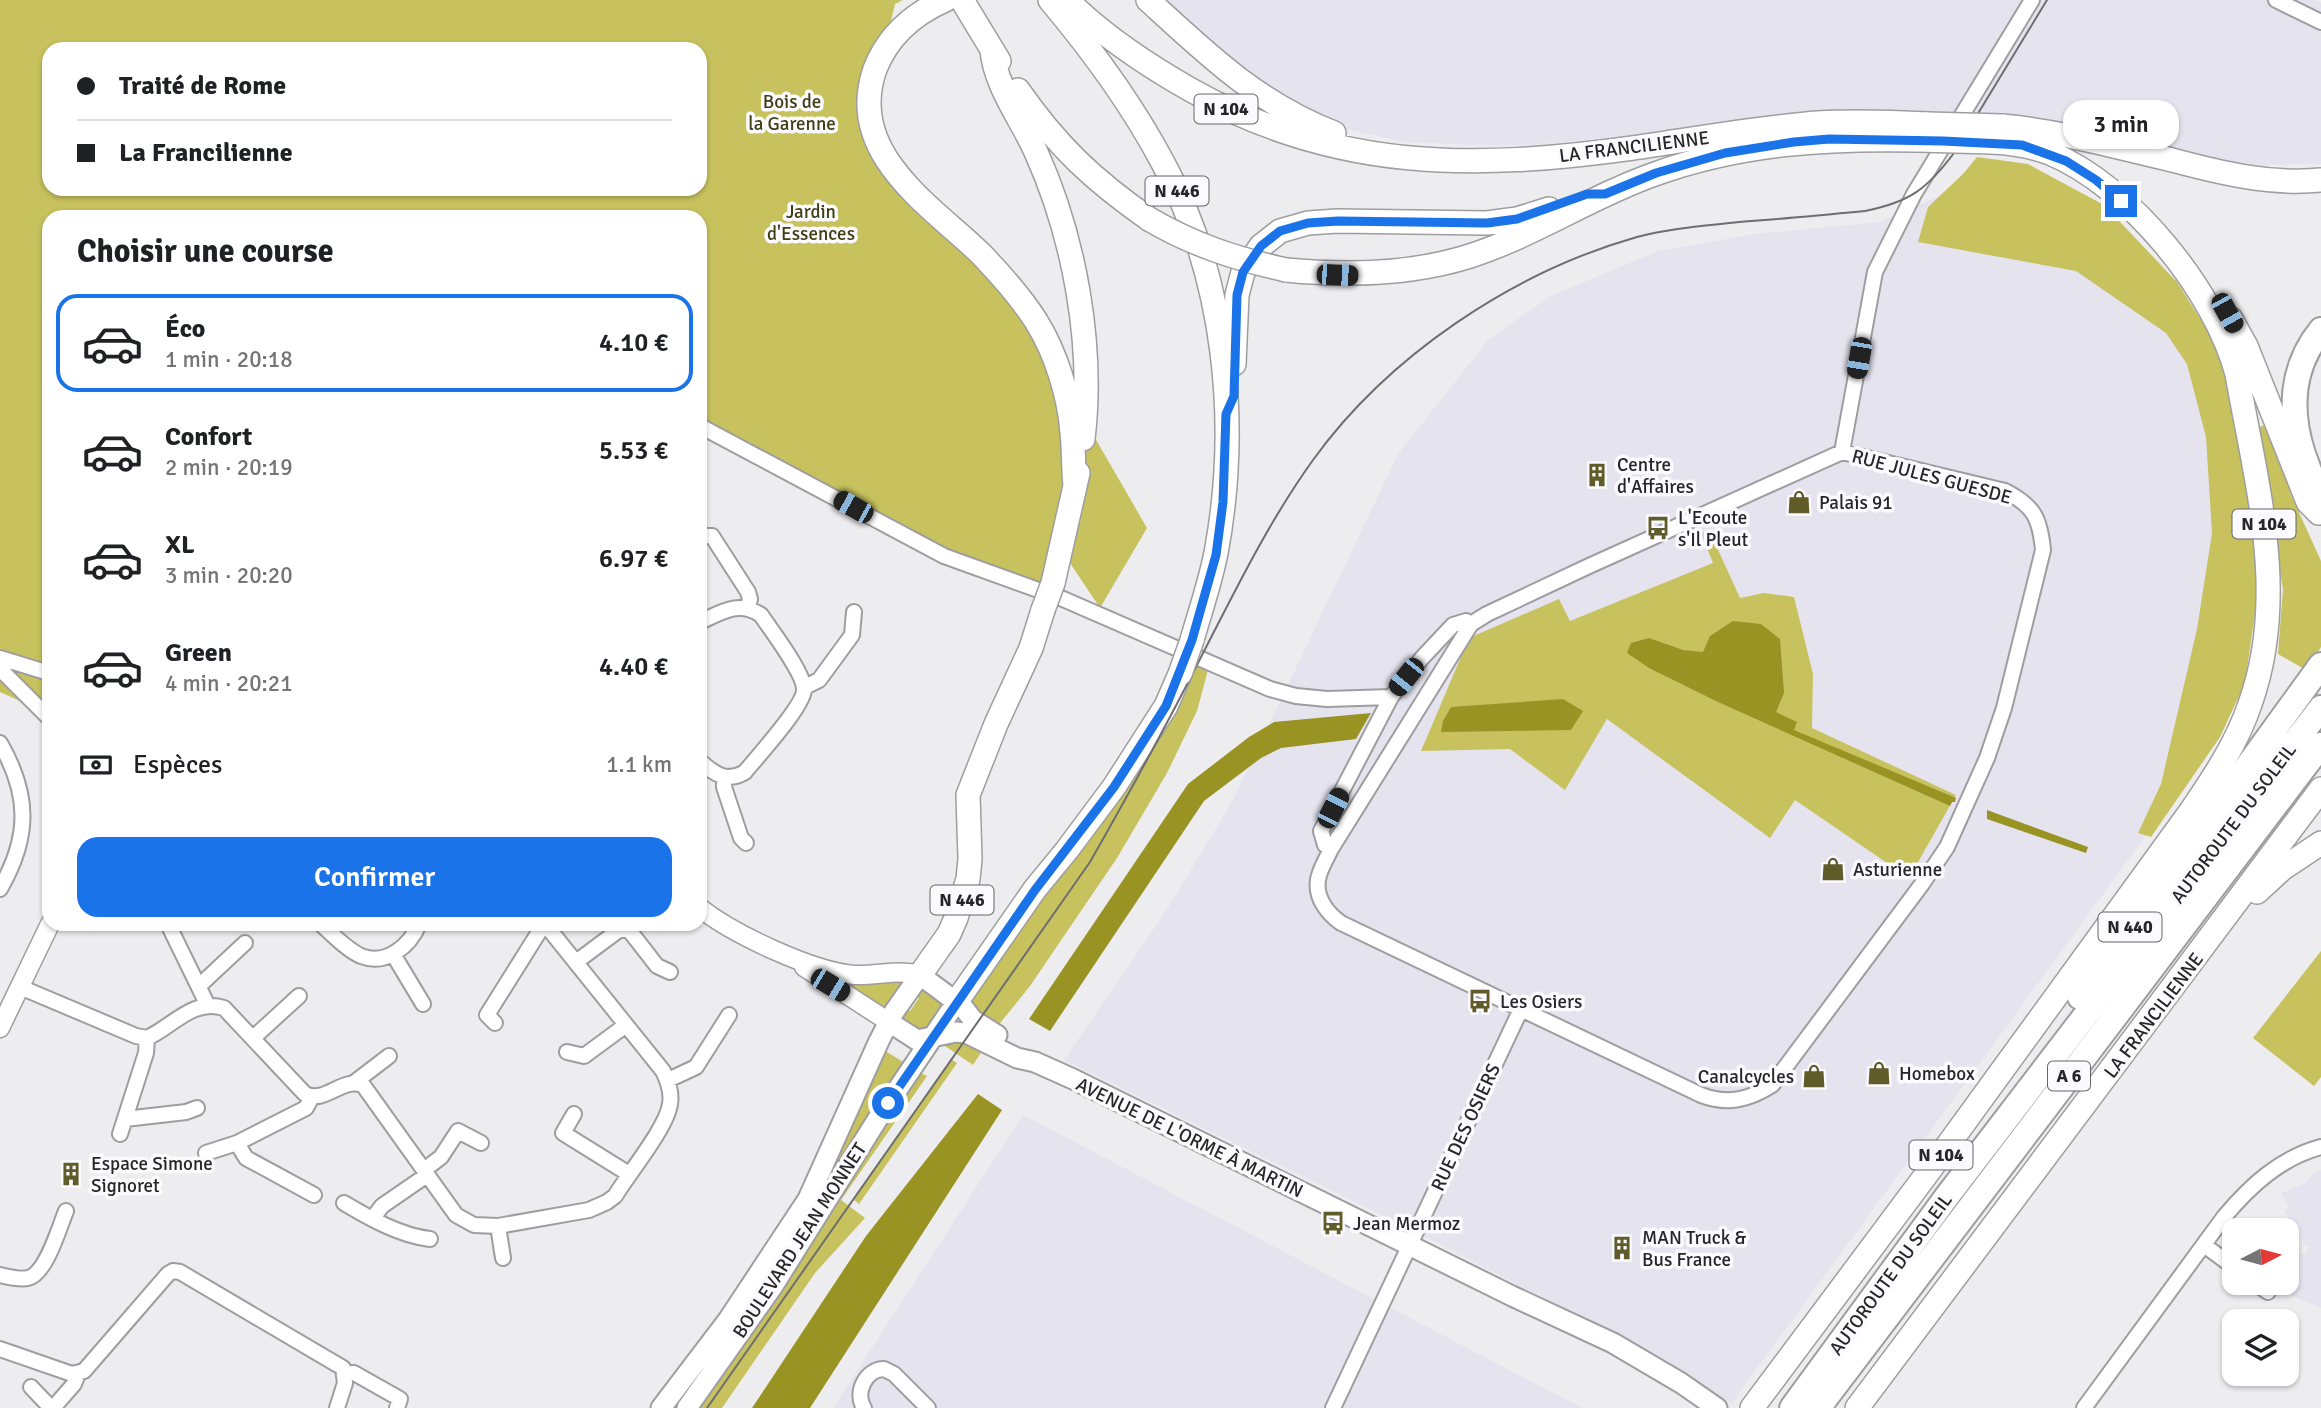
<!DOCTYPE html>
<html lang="fr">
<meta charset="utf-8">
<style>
:root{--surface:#fff;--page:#f6f6f6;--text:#202124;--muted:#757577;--line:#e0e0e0;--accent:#1a73e8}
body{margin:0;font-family:Signika,sans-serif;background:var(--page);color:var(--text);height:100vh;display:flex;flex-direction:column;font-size:26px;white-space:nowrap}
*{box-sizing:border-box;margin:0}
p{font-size:23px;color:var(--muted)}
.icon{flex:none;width:38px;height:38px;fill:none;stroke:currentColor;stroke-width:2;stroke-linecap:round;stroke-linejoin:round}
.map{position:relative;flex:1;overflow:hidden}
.panel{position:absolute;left:42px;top:210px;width:665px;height:721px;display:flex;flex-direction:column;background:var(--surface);border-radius:21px;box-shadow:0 2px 5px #0004}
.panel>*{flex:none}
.banner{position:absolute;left:42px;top:42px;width:665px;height:154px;border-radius:21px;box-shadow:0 2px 5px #0004;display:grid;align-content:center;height:154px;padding:0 35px;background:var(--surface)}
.needle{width:46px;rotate:84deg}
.controls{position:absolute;left:2222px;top:1218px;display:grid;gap:14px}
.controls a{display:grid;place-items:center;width:77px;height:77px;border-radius:14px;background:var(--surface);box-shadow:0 2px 5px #0004;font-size:35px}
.end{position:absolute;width:32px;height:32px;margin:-16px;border:9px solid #1a73e8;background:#fff;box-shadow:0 0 0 4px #fff}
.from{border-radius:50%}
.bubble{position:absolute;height:49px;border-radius:21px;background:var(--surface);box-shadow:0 2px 5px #0004;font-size:23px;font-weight:600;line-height:49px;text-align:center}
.car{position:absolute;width:21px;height:42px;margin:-21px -10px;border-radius:9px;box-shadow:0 0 5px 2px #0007;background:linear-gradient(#222 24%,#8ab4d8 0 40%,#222 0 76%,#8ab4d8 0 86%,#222 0)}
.banner b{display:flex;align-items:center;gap:24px;height:66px;font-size:26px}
.banner b+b{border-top:2px solid var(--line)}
.banner i{width:18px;height:18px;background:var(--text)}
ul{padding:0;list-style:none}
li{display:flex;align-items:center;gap:21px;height:98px;margin:0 14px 10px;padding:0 21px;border:4px solid transparent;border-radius:21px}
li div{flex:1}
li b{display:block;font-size:26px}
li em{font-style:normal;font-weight:600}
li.on{border-color:var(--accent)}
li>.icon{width:63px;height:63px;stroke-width:1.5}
h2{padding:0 35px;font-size:32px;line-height:84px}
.pay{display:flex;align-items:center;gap:18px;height:77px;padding:0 35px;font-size:26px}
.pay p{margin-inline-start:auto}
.primary-button{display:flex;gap:14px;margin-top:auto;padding:14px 35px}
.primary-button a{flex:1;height:80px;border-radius:21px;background:var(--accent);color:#fff;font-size:28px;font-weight:600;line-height:80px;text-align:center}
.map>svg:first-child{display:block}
.built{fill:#e5e3ee}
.green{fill:#c7c25d;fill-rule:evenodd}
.water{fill:#999324}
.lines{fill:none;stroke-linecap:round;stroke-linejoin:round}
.minor-casing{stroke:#9e9da0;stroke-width:18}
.tertiary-casing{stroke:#9e9da0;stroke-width:21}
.secondary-casing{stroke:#9e9da0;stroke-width:23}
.trunk-casing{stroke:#9e9da0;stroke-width:26}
.motorway-casing{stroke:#9e9da0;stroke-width:28}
.minor{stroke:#fff;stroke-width:14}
.tertiary{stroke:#fff;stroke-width:18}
.secondary{stroke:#fff;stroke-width:19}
.trunk{stroke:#fff;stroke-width:23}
.motorway{stroke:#fff;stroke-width:24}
.tram{stroke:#6e6e70;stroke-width:2}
.trunk-bridge-casing{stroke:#9e9da0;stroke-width:26;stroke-linecap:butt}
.trunk-bridge{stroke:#fff;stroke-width:23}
.route{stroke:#1a73e8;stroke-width:9}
.labels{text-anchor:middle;stroke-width:7;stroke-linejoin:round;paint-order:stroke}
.shield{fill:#fbfafe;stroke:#666568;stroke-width:2}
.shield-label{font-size:18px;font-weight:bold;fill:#262527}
.park-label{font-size:19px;fill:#403e12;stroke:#fbfafe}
.street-label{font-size:19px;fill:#262527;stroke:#fbfafe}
.poi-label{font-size:19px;fill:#262527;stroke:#fbfafe;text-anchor:start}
</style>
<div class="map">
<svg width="2321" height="1408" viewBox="0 0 2321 1408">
<rect width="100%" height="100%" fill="#ededf0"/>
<path class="built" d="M 1158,0 L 2314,0 L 2321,3 L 2321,164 L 2263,165 L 2225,161 L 2090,128 L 2052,121 L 2007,118 L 1652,134 L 1542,144 L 1500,146 L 1405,142 L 1346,129 L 1314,117 L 1270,94 Z
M 2012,163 L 2095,207 L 2239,443 L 2179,790 L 1731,1404 L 1645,1350 L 1416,1232 L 1064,1060 L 1168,908 L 1233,800 L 1398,454 L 1489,339 L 1551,296 L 1658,251 L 1755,234 L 1881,222 Z
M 1023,1115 L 1582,1408 L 833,1408 Z
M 2321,1170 L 2321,1308 L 2272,1287 L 2273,1283 L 2287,1283 L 2287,1247 L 2305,1255 L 2310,1245 L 2305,1246 L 2299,1229 L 2294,1231 L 2285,1211 L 2290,1208 L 2281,1193 L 2306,1183 L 2314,1173 Z"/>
<path class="green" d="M 0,0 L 903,0 L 895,4 L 891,21 L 871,52 L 862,109 L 1038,328 L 1047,355 L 1147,528 L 1100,608 L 1054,539 L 1039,590 L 944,556 L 700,431 L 700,217 L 49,217 L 49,714 L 0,692 ZM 49,49 L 700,49 L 700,189 L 49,189 Z
M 1977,157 L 2028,164 L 2104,205 L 2177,282 L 2210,334 L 2227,377 L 2246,475 L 2256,550 L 2255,613 L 2245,683 L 2220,737 L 2151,837 L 2138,833 L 2161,784 L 2197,629 L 2212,533 L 2206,437 L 2187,364 L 2166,333 L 2076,271 L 1918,242 L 1928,207 L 1963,174 Z
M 2267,424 L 2292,497 L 2321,561 L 2321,647 L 2306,670 L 2278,654 L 2283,589 L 2255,429 Z
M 1709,530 L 1740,598 L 1764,593 L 1794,597 L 1813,674 L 1812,728 L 1956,795 L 1909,878 L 1795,800 L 1770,838 L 1607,719 L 1565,790 L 1510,749 L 1421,751 L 1469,638 L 1559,599 L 1570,621 L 1713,563 L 1701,533 Z
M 1190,664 L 1208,670 L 1197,711 L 1167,773 L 1117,858 L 1030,986 L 997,1027 L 971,1009 L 970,996 Z
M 2321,951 L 2321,1077 L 2314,1086 L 2253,1038 Z
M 906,978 L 884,1011 L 838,983 Z
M 924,989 L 943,1003 L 928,1029 L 921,1032 L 904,1021 L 903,1016 L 906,1010 L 910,1011 L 919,998 L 916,995 Z
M 957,1038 L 984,1048 L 973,1065 L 939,1042 Z
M 882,1049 L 905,1063 L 681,1408 L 669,1408 L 733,1323 Z
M 951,1059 L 957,1063 L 859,1204 L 853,1199 Z
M 919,1072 L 927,1076 L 841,1200 L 865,1218 L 815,1273 L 722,1408 L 700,1408 L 718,1382 L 715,1378 Z"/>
<path class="water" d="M 1733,621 L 1761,624 L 1780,639 L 1784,693 L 1776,712 L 1797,722 L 1794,730 L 1956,798 L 1955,802 L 1952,802 L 1950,806 L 1718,702 L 1649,668 L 1627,653 L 1631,643 L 1649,638 L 1683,650 L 1703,652 L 1710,636 Z
M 1563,699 L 1583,711 L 1571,730 L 1441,732 L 1443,721 L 1451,707 Z
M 1371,713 L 1356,739 L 1281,748 L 1261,758 L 1204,801 L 1050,1031 L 1029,1019 L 1188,784 L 1249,737 L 1274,722 Z
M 1987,810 L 2088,847 L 2086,853 L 1987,819 Z
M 978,1094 L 1002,1110 L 810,1408 L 752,1408 L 866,1236 Z"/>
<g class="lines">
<g class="minor-casing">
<path id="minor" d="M 2276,0 L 2321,22
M 700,426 L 944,556 L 1063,599 L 1270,689 L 1296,696 L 1327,699 L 1391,697
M 1842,452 L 2005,491 C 2034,506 2040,518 2043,550 L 2004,708 L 1987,758 L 1947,847 L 1922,884 L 1772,1085 C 1749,1100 1727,1105 1701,1095 L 1341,923 C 1328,914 1315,898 1318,880 C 1319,870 1327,858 1331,849 L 1471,624 L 1487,614 L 1589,566 Z
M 1842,452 L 1875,272 L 1914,194 L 2032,0
M 700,536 L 712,536 L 748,592 L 750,599 L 748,607
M 700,622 C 722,612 739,600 761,615 C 771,630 804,673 804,689 C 805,705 757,757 745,772 C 727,783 714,774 700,761
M 0,658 L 49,673
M 0,669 L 49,718
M 805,687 L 819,680 L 852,635 L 854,612
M 0,743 C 30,795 30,837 0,889
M 724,777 L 724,787 L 741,838 L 746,843
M 1331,849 L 1325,845 L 1321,831 L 1391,697 L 1422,658 L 1453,625 L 1466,621 L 1471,624
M 168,924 L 208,1006
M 321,924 C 333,935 346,949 361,956 C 386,966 410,946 419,924
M 393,954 L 423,1004
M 576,962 L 619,930 L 629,930 L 657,966 L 670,972
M 199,986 L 245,943
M 20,987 L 136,1036 L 147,1038 C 172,1027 193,998 224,1008 L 305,1094 C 326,1104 341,1077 363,1085 L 456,1215 L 474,1225 L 498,1226 L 589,1210 L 607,1202 L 615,1196 C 629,1173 667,1127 670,1104 C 672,1092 668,1081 663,1071 L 545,924
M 495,1023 L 487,1015 L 544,924
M 253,1038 L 299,996
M 567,1052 L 584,1056 L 626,1025
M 668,1080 L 696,1067 L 729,1015
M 355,1082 L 389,1056
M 574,1114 L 563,1133 L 629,1174
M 125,1119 L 186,1112 L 197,1108
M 120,1134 L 146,1053 L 147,1038
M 237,1143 L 246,1158 L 314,1195
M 206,1153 L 237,1143 L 306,1108 L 312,1097
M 424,1170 L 441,1157 L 458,1131 L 481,1143
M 344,1203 C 369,1218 401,1236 430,1239
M 373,1218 L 382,1206 L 427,1175
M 498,1226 L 503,1258
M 2204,1245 L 2235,1268
M 0,1275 C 8,1277 20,1280 28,1278 C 46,1274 59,1228 66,1211
M 2255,1283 L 2268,1292
M 0,1349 L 72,1374 L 84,1371 L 168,1274 L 173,1271 L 180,1272 L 343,1368 L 345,1383 L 337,1408
M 345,1373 L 354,1373 L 400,1399 L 397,1408
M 31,1387 L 51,1408
M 53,1408 L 74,1384 L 78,1374
M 864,1408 C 854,1393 866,1369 884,1369 L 894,1374 L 928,1408
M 1333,1408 L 1521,1009
M 2084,1408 L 2224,1217 C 2250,1186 2280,1158 2321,1147"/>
</g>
<g class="tertiary-casing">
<path id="tertiary" d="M 700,908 C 733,934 813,972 855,975 C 877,976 898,969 920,975
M 804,967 L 889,1022
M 0,1028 L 50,924"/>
</g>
<g class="secondary-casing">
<path id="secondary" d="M 889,1022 L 917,1040 L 956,1032 L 966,1033 L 1017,1058 L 1035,1062 L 1073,1079 L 1512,1296 L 1613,1343 L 1681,1383 L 1717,1408
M 661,1408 L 728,1320 L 808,1199 L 879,1041 L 894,1012 L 920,975 L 963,1007 L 973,1020 L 997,1035
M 687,1408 L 773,1286 L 877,1120 L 957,1001"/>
</g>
<g class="trunk-casing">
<path id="trunk" d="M 945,0 C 913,14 888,36 875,69 C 845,154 932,206 982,255 C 1002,276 1021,297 1036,321 C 1056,353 1069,395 1072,432 C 1074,450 1073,467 1075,485
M 962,0 L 999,61
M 1050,0 C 1092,50 1131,103 1162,161 C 1226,277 1240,424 1216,553 C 1210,583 1200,612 1192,640
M 1067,0 C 1103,36 1147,65 1191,90 C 1335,171 1474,170 1633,148 C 1694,139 1755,128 1817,123 C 1854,121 1891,122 1928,124
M 1148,0 C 1208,55 1257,103 1334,133
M 992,50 C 995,86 1022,120 1036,152 C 1075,239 1094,345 1083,439
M 1018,90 C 1057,146 1093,180 1149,219
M 2002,126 C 2060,131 2116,147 2172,160 C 2221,173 2270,185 2321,180
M 1286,270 C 1348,276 1410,275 1470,256 C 1535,235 1592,196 1655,174 C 1741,143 1828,138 1918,140
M 2231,319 L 2246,346 L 2308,502 L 2319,513
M 1234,364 L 1237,295 L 1243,272 L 1261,246 L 1280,231 L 1308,223 L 1337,221 L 1487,223 L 1517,219 L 1549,209
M 1053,583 L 1078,473
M 2257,892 L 2282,869 L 2321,843
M 920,975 L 949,934 L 956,918 L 968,879 L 970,859 L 968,795 L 996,724 L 1031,648 L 1043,610
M 957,1001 L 1035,889 L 1067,850 L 1114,787 L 1166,706 L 1180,674
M 1752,1408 L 1929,1171 L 2191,811 C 2214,777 2237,743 2250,704 C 2289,596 2256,483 2237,374 C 2215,291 2130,186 2050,153 C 2031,146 2012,143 1992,142
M 1857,1408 L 2321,789"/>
</g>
<g class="motorway-casing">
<path id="motorway" d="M 2319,512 C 2318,491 2310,474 2303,454 C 2289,411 2291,367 2321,330
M 2080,997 L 2321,665
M 1792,1408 L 1948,1195 L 2321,708
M 1818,1408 L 2321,745"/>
</g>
<use href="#minor" class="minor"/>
<use href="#tertiary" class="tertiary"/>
<use href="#secondary" class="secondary"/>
<use href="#trunk" class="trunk"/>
<use href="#motorway" class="motorway"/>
<path class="tram" d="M 707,1408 L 1090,862 C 1127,797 1163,732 1197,665 C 1233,595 1267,524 1313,460 C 1388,356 1513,272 1637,237 C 1670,228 1705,226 1739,222 C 1781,219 1823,215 1865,211 C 1910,202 1927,189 1954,153 L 2047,0"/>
<g class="trunk-bridge-casing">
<path id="trunk-bridge" d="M 1928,124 L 2002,126
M 1918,140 L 1992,142
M 1149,219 C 1193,245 1237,259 1286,270
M 1043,610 L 1053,583
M 1180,674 L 1192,640"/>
</g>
<use href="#trunk-bridge" class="trunk-bridge"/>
</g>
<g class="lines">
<path class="route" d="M 888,1103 L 1035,890 L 1114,787 L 1166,706 L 1192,640 L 1216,555 L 1223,502 L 1226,414 L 1234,396 L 1237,295 L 1243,272 L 1261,246 L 1280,231 L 1308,223 L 1338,221 L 1487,223 L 1517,219 L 1587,194 L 1605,194 L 1656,173 L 1725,153 L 1794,142 L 1829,139 L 1943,141 L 2022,145 L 2066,161 L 2096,180 L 2121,201"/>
</g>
<defs>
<g id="building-bare" transform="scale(1.89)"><path d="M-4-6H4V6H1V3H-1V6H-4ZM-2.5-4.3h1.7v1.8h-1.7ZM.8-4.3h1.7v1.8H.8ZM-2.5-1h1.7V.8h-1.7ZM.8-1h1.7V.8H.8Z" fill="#5f5c29" stroke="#fbfafe" stroke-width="2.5" paint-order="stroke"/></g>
<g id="shop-bare" transform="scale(1.89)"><path d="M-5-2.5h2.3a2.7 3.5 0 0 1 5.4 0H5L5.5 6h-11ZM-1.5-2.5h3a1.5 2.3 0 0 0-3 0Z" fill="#5f5c29" stroke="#fbfafe" stroke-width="2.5" paint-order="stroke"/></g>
<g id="bus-bare" transform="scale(1.89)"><path d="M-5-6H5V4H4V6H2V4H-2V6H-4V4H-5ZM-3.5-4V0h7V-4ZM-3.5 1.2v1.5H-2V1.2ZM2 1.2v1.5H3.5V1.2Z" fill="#5f5c29" stroke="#fbfafe" stroke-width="2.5" paint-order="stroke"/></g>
</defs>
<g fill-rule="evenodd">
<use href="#building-bare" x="1597" y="475"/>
<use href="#shop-bare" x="1799" y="502"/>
<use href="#bus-bare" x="1658" y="528"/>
<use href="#shop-bare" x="1833" y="869"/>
<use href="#bus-bare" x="1480" y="1001"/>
<use href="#shop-bare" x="1879" y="1073"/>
<use href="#shop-bare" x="1814" y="1076"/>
<use href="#building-bare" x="71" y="1174"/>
<use href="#bus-bare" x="1333" y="1223"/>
<use href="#building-bare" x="1622" y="1248"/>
</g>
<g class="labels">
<g class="shield">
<rect x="1194.5" y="94.5" width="63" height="29" rx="5"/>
<rect x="1145.5" y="176.5" width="63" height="29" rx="5"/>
<rect x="2232.5" y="509.5" width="63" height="29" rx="5"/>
<rect x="930.5" y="885.5" width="63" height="29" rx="5"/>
<rect x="2098.5" y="912.5" width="63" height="29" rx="5"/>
<rect x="2048" y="1061.5" width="42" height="29" rx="5"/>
<rect x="1909.5" y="1140.5" width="63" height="29" rx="5"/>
</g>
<g class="shield-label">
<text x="1226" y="115">N 104</text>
<text x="1177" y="197">N 446</text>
<text x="2264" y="530">N 104</text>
<text x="962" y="906">N 446</text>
<text x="2130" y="933">N 440</text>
<text x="2069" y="1082">A 6</text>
<text x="1941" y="1161">N 104</text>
</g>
<g class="park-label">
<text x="792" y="108">Bois de<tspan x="792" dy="22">la Garenne</tspan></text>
<text x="811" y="218">Jardin<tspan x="811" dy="22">d'Essences</tspan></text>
</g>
<g class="street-label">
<text transform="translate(1634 146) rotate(-7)" y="7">LA FRANCILIENNE</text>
<text transform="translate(1932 476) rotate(15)" y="7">RUE JULES GUESDE</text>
<text transform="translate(2233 823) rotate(-53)" y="7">AUTOROUTE DU SOLEIL</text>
<text transform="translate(2153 1015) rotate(-53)" y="7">LA FRANCILIENNE</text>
<text transform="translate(1465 1127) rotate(-65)" y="7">RUE DES OSIERS</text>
<text transform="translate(1190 1137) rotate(26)" y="7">AVENUE DE L'ORME À MARTIN</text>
<text transform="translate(799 1240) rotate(-57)" y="7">BOULEVARD JEAN MONNET</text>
<text transform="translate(1890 1274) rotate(-54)" y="7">AUTOROUTE DU SOLEIL</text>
</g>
<g class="poi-label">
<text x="1617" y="471">Centre<tspan x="1617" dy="22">d'Affaires</tspan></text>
<text x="1819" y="509">Palais 91</text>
<text x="1678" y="524">L'Ecoute<tspan x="1678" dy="22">s'Il Pleut</tspan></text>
<text x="1853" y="876">Asturienne</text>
<text x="1500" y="1008">Les Osiers</text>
<text x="1899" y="1080">Homebox</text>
<text x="1794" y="1083" text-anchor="end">Canalcycles</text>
<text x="91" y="1170">Espace Simone<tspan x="91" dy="22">Signoret</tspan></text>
<text x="1353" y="1230">Jean Mermoz</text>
<text x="1642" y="1244">MAN Truck &amp;<tspan x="1642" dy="22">Bus France</tspan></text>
</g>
</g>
</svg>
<div class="controls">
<a><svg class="needle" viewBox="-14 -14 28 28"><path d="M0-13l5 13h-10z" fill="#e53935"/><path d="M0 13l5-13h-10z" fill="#757577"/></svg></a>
<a><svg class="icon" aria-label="layers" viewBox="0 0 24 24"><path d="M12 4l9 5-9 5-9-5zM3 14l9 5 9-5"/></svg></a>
</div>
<i class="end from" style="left:888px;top:1103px"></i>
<i class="end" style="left:2121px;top:201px"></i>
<div class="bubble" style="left:2063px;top:100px;width:116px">3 min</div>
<i class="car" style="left:1337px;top:275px;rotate:92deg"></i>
<i class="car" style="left:2227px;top:313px;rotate:151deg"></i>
<i class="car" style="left:1859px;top:358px;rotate:190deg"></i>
<i class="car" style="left:853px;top:507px;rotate:299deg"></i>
<i class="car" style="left:1406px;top:677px;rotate:219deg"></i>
<i class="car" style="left:1333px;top:808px;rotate:27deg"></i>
<i class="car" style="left:830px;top:985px;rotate:121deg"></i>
<div class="banner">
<b><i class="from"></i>Traité de Rome</b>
<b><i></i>La Francilienne</b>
</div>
<section class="panel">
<h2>Choisir une course</h2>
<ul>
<li class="on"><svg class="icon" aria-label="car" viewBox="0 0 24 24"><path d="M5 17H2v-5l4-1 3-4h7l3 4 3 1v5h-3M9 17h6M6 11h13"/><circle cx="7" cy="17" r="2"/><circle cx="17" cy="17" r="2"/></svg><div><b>Éco</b><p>1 min · 20:18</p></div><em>4.10 €</em></li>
<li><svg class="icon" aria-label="car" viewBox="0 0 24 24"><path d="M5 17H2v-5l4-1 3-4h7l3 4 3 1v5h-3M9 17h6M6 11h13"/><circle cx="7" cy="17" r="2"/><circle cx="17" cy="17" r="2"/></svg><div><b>Confort</b><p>2 min · 20:19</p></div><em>5.53 €</em></li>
<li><svg class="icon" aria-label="car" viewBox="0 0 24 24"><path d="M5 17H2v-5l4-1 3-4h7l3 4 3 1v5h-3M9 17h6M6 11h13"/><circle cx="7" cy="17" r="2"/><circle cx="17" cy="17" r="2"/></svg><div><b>XL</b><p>3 min · 20:20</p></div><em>6.97 €</em></li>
<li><svg class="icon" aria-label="car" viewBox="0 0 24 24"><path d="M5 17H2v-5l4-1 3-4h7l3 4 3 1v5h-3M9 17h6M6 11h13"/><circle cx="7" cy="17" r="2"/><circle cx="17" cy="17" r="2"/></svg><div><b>Green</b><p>4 min · 20:21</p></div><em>4.40 €</em></li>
</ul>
<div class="pay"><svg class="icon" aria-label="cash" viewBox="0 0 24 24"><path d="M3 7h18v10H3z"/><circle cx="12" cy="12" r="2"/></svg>Espèces<p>1.1 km</p></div>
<div class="primary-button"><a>Confirmer</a></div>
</section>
</div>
